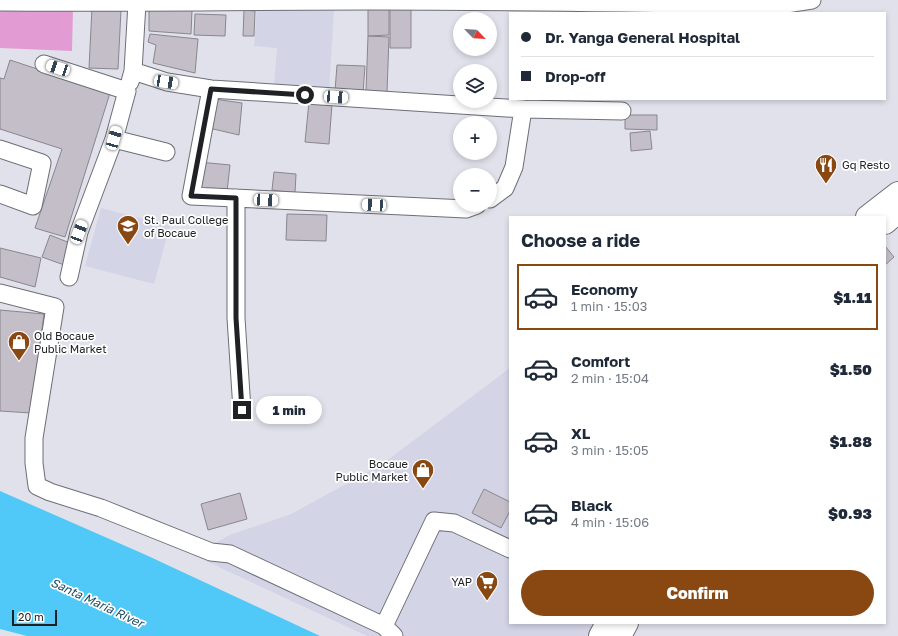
<!DOCTYPE html>
<meta charset="utf-8">
<style>
:root{--surface:#fff;--page:#f6f6f7;--text:#1f2937;--muted:#747a83;--line:#e0e1e3;--accent:#894812}
body{margin:0;font-family:"Golos Text",sans-serif;background:var(--page);color:var(--text);height:100vh;display:flex;flex-direction:column;font-size:15px;white-space:nowrap}
*{box-sizing:border-box;margin:0}
p{font-size:13px;color:var(--muted)}
.icon{flex:none;width:22px;height:22px;fill:none;stroke:currentColor;stroke-width:2;stroke-linecap:round;stroke-linejoin:round}
.map{position:relative;flex:1;overflow:hidden}
.sheet{position:absolute;left:509px;top:216px;width:377px;height:408px;display:flex;flex-direction:column;background:var(--surface);border-radius:0px;box-shadow:0 2px 6px #0003}
.sheet>*{flex:none}
.hud{position:absolute;left:509px;top:12px;width:377px;height:88px;border-radius:0px;box-shadow:0 2px 6px #0003;display:grid;align-content:center;height:88px;padding:0 12px;background:var(--surface)}
.needle{width:26px;rotate:115deg}
.controls{position:absolute;left:453px;top:12px;display:grid;gap:8px}
.controls a{display:grid;place-items:center;width:44px;height:44px;border-radius:50%;background:var(--surface);box-shadow:0 2px 6px #0003;font-size:20px}
.scale{position:absolute;left:12px;bottom:10px;width:45px;box-sizing:border-box;padding-left:4px;border:2px solid #202124;border-top:0;font-size:11px;line-height:14px;white-space:nowrap;color:#202124;-webkit-text-stroke:3px #fff;paint-order:stroke}
.end{position:absolute;width:18px;height:18px;margin:-9px;border:5px solid #202124;background:#fff;box-shadow:0 0 0 2px #fff}
.from{border-radius:50%}
.bubble{position:absolute;height:28px;border-radius:14px;background:var(--surface);box-shadow:0 2px 6px #0003;font-size:13px;font-weight:800;line-height:28px;text-align:center}
.car{position:absolute;width:12px;height:24px;margin:-12px -6px;border-radius:5px;box-shadow:0 0 3px 1px #0007;background:linear-gradient(#fff 24%,#345 0 40%,#fff 0 76%,#345 0 86%,#fff 0)}
.hud b{display:flex;align-items:center;gap:14px;height:38px;font-size:15px}
.hud b+b{border-top:1px solid var(--line)}
.hud i{width:10px;height:10px;background:var(--text)}
ul{padding:0;list-style:none}
li{display:flex;align-items:center;gap:12px;height:66px;margin:0 8px 6px;padding:0 4px;border:2px solid transparent;border-radius:0px}
li div{flex:1}
li b{display:block;font-size:15px}
li em{font-style:normal;font-weight:800}
li.selected{border-color:var(--accent)}
li>.icon{width:36px;height:36px;stroke-width:1.5}
h2{padding:0 12px;font-size:18px;line-height:48px}
.primary-button{display:flex;gap:8px;margin-top:auto;padding:8px 12px}
.primary-button a{flex:1;height:46px;border-radius:24px;background:var(--accent);color:#fff;font-size:16px;font-weight:800;line-height:46px;text-align:center}
.map>svg:first-child{display:block}
.built{fill:#d3d5e6}
.green{fill:#e29cd3}
.water{fill:#51c9f8}
.building{fill:#c3bec7;stroke:#8a868e}
.lines{fill:none;stroke-linecap:round;stroke-linejoin:round}
.minor-casing{stroke:#6d6e77;stroke-width:19}
.highway-casing{stroke:#6d6e77;stroke-width:24}
.minor{stroke:#fff;stroke-width:17}
.highway{stroke:#fff;stroke-width:22}
.route{stroke:#202124;stroke-width:5}
.labels{text-anchor:middle;stroke-width:3.5;stroke-linejoin:round;paint-order:stroke}
.poi-label{font-size:11px;fill:#202124;stroke:#fff;text-anchor:start}
.water-label{font-size:12px;font-style:italic;fill:#1c4e62;stroke:#fff}
</style>
<div class="map">
<svg width="898" height="636" viewBox="0 0 898 636">
<rect width="100%" height="100%" fill="#e0e1eb"/>
<path class="built" d="M 257,5 L 334,10 L 329,90 L 274,86 L 277,48 L 254,46 Z
M 101,208 L 170,226 L 154,284 L 85,266 Z
M 510,368 L 510,623 L 594,623 L 587,636 L 367,636 L 193,555 L 230,535 L 291,514 L 381,465 Z"/>
<path class="green" d="M 0,6 L 73,9 L 72,51 L 0,48 Z"/>
<path class="water" d="M 0,491 L 146,555 L 320,636 L 27,636 L 0,629 Z"/>
<path class="building" d="M 368,7 L 389,7 L 389,35 L 368,36 Z
M 92,8 L 121,10 L 118,69 L 89,68 Z
M 149,9 L 192,10 L 191,34 L 149,31 Z
M 390,9 L 411,9 L 411,48 L 390,48 Z
M 244,10 L 255,11 L 254,36 L 243,36 Z
M 195,14 L 226,15 L 225,36 L 194,35 Z
M 150,34 L 198,39 L 195,73 L 153,63 L 156,45 L 148,42 Z
M 368,36 L 389,37 L 387,92 L 366,91 Z
M 10,60 L 110,93 L 65,237 L 35,228 L 62,149 L 0,129 L 0,78 L 4,79 Z
M 337,65 L 365,66 L 363,93 L 335,91 Z
M 214,99 L 242,103 L 239,135 L 209,128 Z
M 309,102 L 332,104 L 329,144 L 305,142 Z
M 625,115 L 657,115 L 657,130 L 625,129 Z
M 650,131 L 652,149 L 631,151 L 630,133 Z
M 199,162 L 230,165 L 227,192 L 197,190 Z
M 274,172 L 296,174 L 295,193 L 272,190 Z
M 287,214 L 327,215 L 326,241 L 286,240 Z
M 50,235 L 75,245 L 67,266 L 42,257 Z
M 885,246 L 894,257 L 885,265 Z
M 0,248 L 41,258 L 35,287 L 0,277 Z
M 0,310 L 44,314 L 31,413 L 0,411 Z
M 484,489 L 510,502 L 510,511 L 501,528 L 472,513 Z
M 240,493 L 247,519 L 208,530 L 201,504 Z"/>
<g class="lines">
<g class="minor-casing">
<path id="minor" d="M 0,2 C 124,3 248,1 372,1 C 503,1 633,3 764,5 L 786,4 L 812,0
M 44,64 L 127,91 L 114,139 L 79,232 L 69,277
M 133,71 L 167,82 L 211,89 L 523,109 L 622,111
M 130,82 L 133,71 L 137,3
M 211,89 L 191,196 L 466,209 L 477,205
M 114,139 L 166,152
M 0,149 L 42,163 L 33,206 L 0,194
M 236,198 L 236,318 L 242,410
M 490,199 L 505,188 L 514,167 L 523,109
M 0,293 L 55,307 L 34,438 L 34,463 L 37,486 L 50,492 L 101,508 L 211,552 L 230,554 L 384,626
M 394,636 L 384,626 L 434,521 L 454,523 L 510,549"/>
</g>
<g class="highway-casing">
<path id="highway" d="M 867,217 L 898,193
M 885,223 L 898,212
M 600,636 L 607,623
M 620,636 L 627,623"/>
</g>
<use href="#minor" class="minor"/>
<use href="#highway" class="highway"/>
</g>
<g class="lines">
<path class="route" d="M 242,410 L 236,318 L 236,198 L 191,196 L 211,89 L 305,95"/>
</g>
<defs>
<g id="restaurant-pin" transform="scale(1.15)"><path d="M0 17L-7.5 6A9.5 9.5 0 1 1 7.5 6Z" fill="#894812" stroke="#fff"/><path d="M-5-6h1v4h1v-4h1v4h1v-4h1v5L-1.5 .5V6h-2V.5L-5-1ZM5-6V6H3V1.5H1.5Q1.5-4 5-6Z" fill="#fff"/></g>
<g id="university-pin" transform="scale(1.15)"><path d="M0 17L-7.5 6A9.5 9.5 0 1 1 7.5 6Z" fill="#894812" stroke="#fff"/><path d="M0-5L7-2L0 1L-7-2ZM-4 1L0 2.5L4 1V4Q0 6-4 4Z" fill="#fff"/></g>
<g id="shop-pin" transform="scale(1.15)"><path d="M0 17L-7.5 6A9.5 9.5 0 1 1 7.5 6Z" fill="#894812" stroke="#fff"/><path d="M-5-2.5h2.3a2.7 3.5 0 0 1 5.4 0H5L5.5 6h-11ZM-1.5-2.5h3a1.5 2.3 0 0 0-3 0Z" fill="#fff"/></g>
<g id="supermarket-pin" transform="scale(1.15)"><path d="M0 17L-7.5 6A9.5 9.5 0 1 1 7.5 6Z" fill="#894812" stroke="#fff"/><path d="M-6-5.5h2.5l.6 2H6L4.5 2H-2.5L-4.4-4H-6ZM-1.5 3.2a1.3 1.3 0 1 0 .1 0ZM3 3.2a1.3 1.3 0 1 0 .1 0Z" fill="#fff"/></g>
</defs>
<g fill-rule="evenodd">
<use href="#restaurant-pin" x="826" y="165"/>
<use href="#university-pin" x="128" y="226"/>
<use href="#shop-pin" x="19" y="342"/>
<use href="#shop-pin" x="423" y="470"/>
<use href="#supermarket-pin" x="487" y="582"/>
</g>
<g class="labels">
<g class="poi-label">
<text x="842" y="169">Gq Resto</text>
<text x="144" y="224">St. Paul College<tspan x="144" dy="13">of Bocaue</tspan></text>
<text x="34" y="340">Old Bocaue<tspan x="34" dy="13">Public Market</tspan></text>
<text x="408" y="468" text-anchor="end">Bocaue<tspan x="408" dy="13">Public Market</tspan></text>
<text x="472" y="586" text-anchor="end">YAP</text>
</g>
<g class="water-label">
<text transform="translate(97 603) rotate(25)" y="4">Santa Maria River</text>
</g>
</g>
</svg>
<div class="controls">
<a><svg class="needle" viewBox="-14 -14 28 28"><path d="M0-13l5 13h-10z" fill="#e53935"/><path d="M0 13l5-13h-10z" fill="#747a83"/></svg></a>
<a><svg class="icon" aria-label="layers" viewBox="0 0 24 24"><path d="M12 4l9 5-9 5-9-5zM3 14l9 5 9-5"/></svg></a>
<a>+</a>
<a>−</a>
</div>
<div class="scale">20 m</div>
<i class="end from" style="left:305px;top:95px"></i>
<i class="end" style="left:242px;top:410px"></i>
<div class="bubble" style="left:256px;top:396px;width:66px">1 min</div>
<i class="car" style="left:58px;top:68px;rotate:288deg"></i>
<i class="car" style="left:166px;top:82px;rotate:99deg"></i>
<i class="car" style="left:336px;top:97px;rotate:94deg"></i>
<i class="car" style="left:114px;top:138px;rotate:16deg"></i>
<i class="car" style="left:266px;top:200px;rotate:93deg"></i>
<i class="car" style="left:374px;top:205px;rotate:273deg"></i>
<i class="car" style="left:79px;top:232px;rotate:21deg"></i>
<div class="hud">
<b><i class="from"></i>Dr. Yanga General Hospital</b>
<b><i></i>Drop-off</b>
</div>
<section class="sheet">
<h2>Choose a ride</h2>
<ul>
<li class="selected"><svg class="icon" aria-label="car" viewBox="0 0 24 24"><path d="M5 17H2v-5l4-1 3-4h7l3 4 3 1v5h-3M9 17h6M6 11h13"/><circle cx="7" cy="17" r="2"/><circle cx="17" cy="17" r="2"/></svg><div><b>Economy</b><p>1 min · 15:03</p></div><em>$1.11</em></li>
<li><svg class="icon" aria-label="car" viewBox="0 0 24 24"><path d="M5 17H2v-5l4-1 3-4h7l3 4 3 1v5h-3M9 17h6M6 11h13"/><circle cx="7" cy="17" r="2"/><circle cx="17" cy="17" r="2"/></svg><div><b>Comfort</b><p>2 min · 15:04</p></div><em>$1.50</em></li>
<li><svg class="icon" aria-label="car" viewBox="0 0 24 24"><path d="M5 17H2v-5l4-1 3-4h7l3 4 3 1v5h-3M9 17h6M6 11h13"/><circle cx="7" cy="17" r="2"/><circle cx="17" cy="17" r="2"/></svg><div><b>XL</b><p>3 min · 15:05</p></div><em>$1.88</em></li>
<li><svg class="icon" aria-label="car" viewBox="0 0 24 24"><path d="M5 17H2v-5l4-1 3-4h7l3 4 3 1v5h-3M9 17h6M6 11h13"/><circle cx="7" cy="17" r="2"/><circle cx="17" cy="17" r="2"/></svg><div><b>Black</b><p>4 min · 15:06</p></div><em>$0.93</em></li>
</ul>
<div class="primary-button"><a>Confirm</a></div>
</section>
</div>
